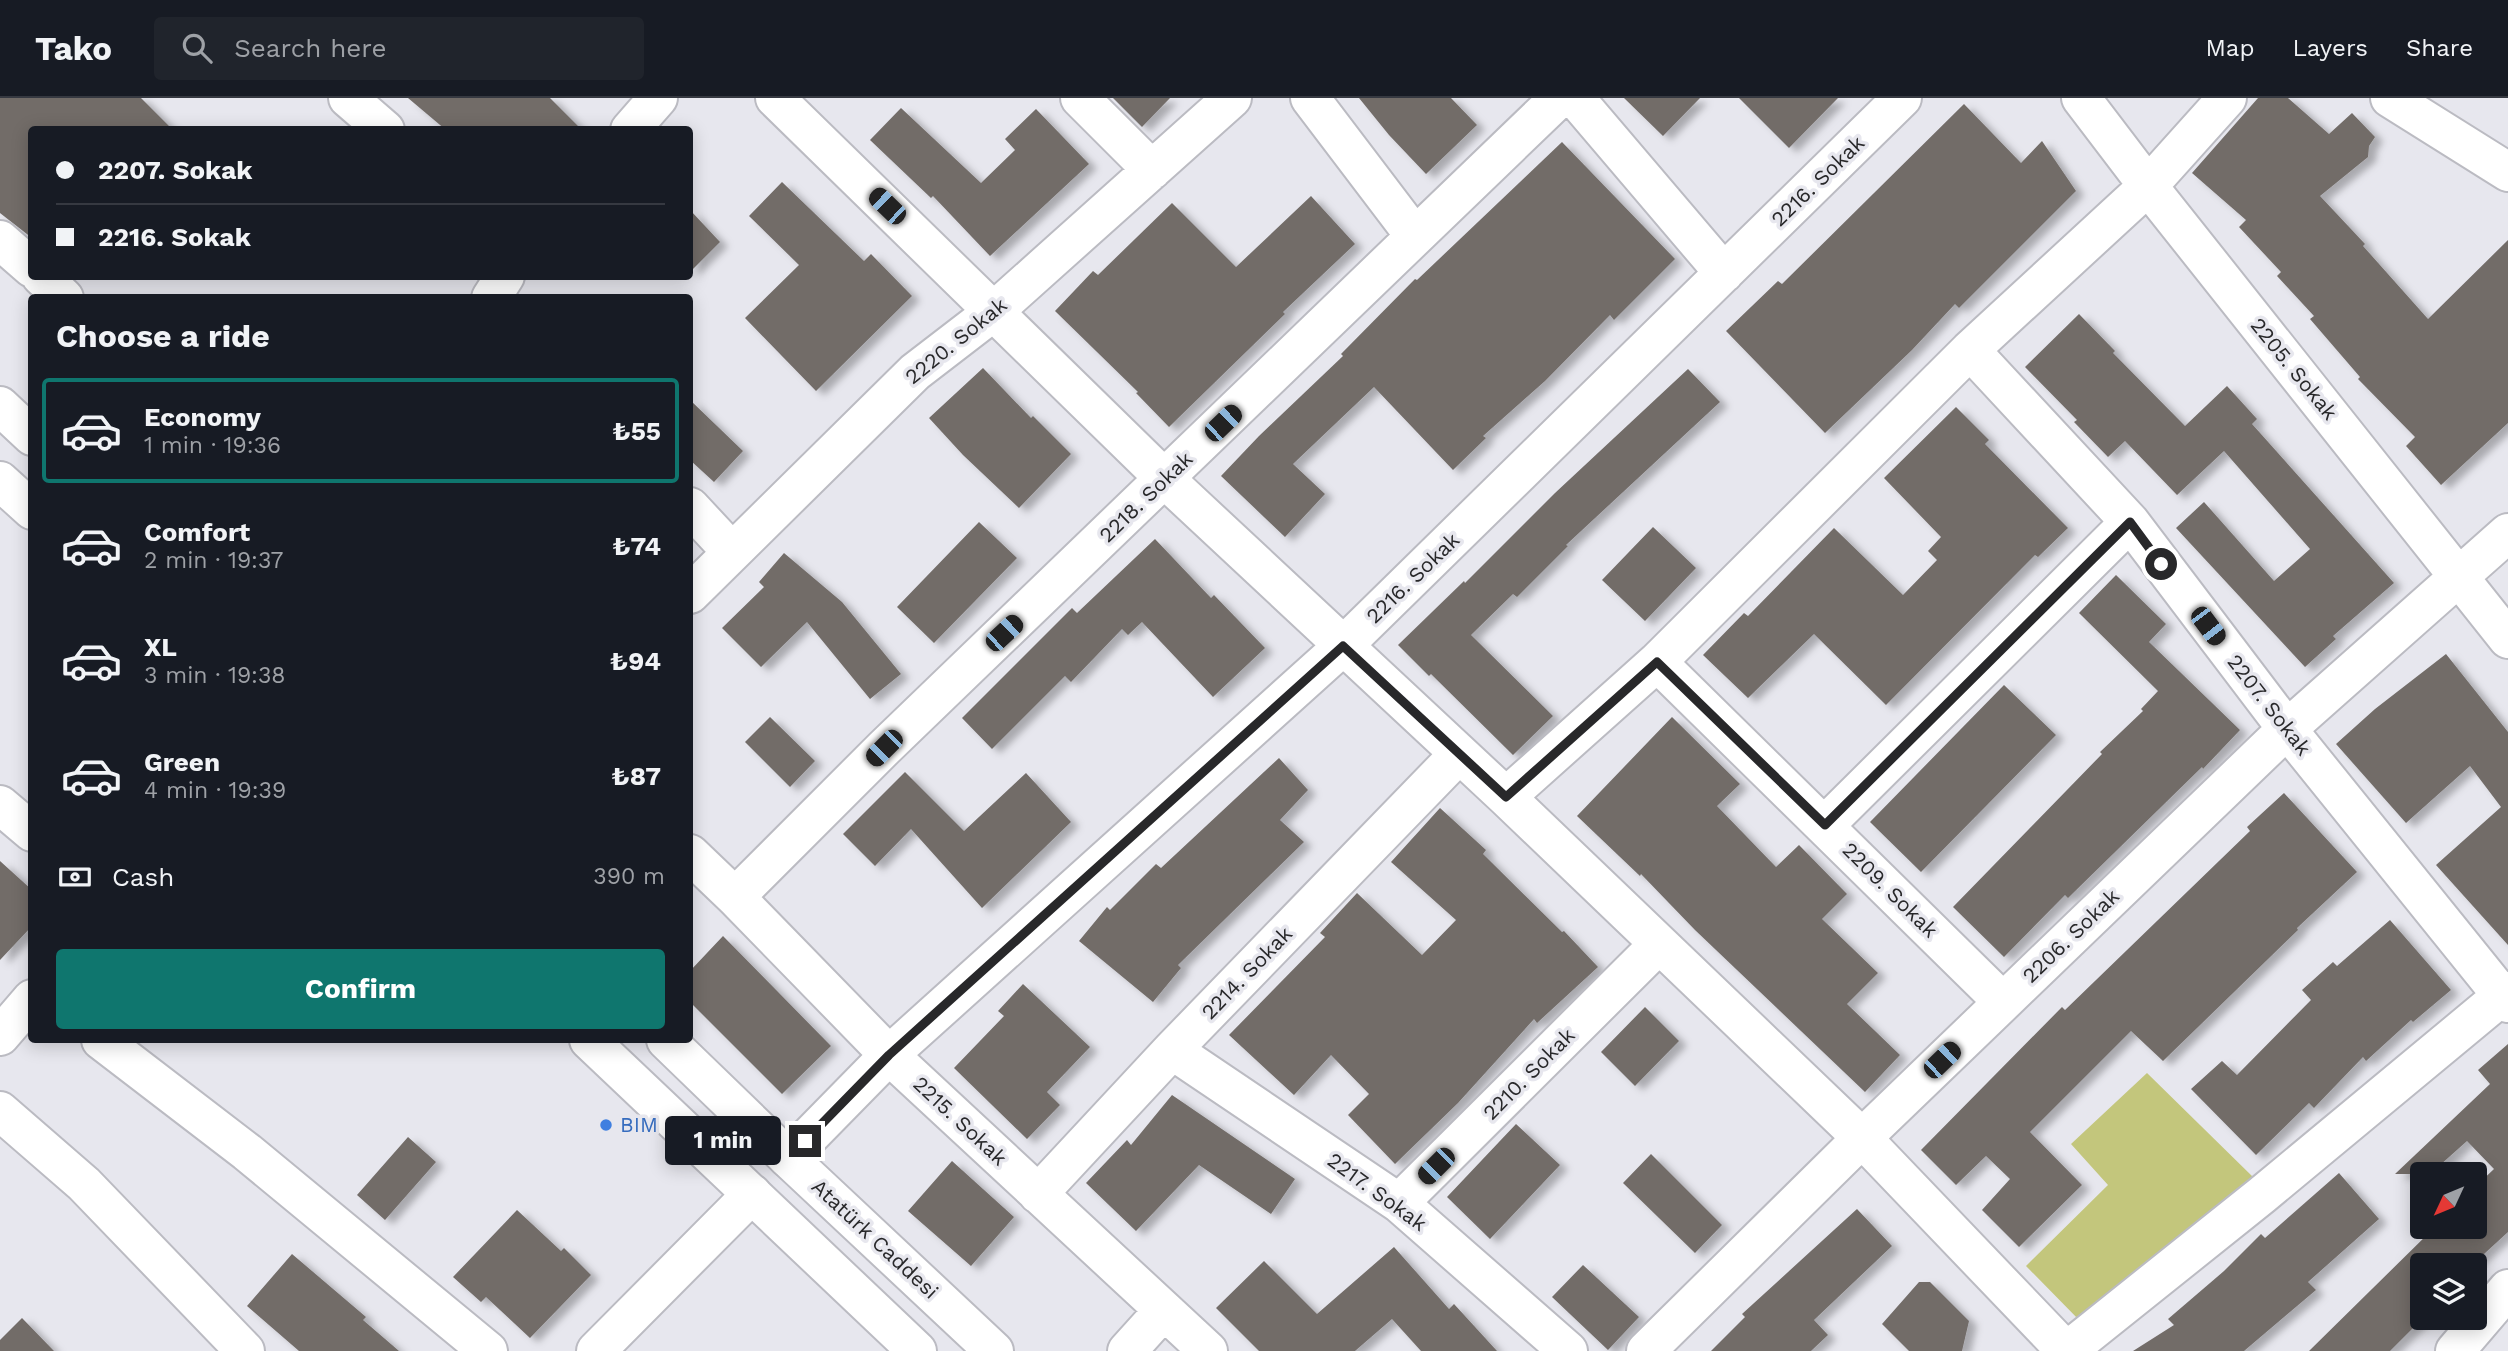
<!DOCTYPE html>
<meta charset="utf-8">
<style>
:root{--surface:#171b24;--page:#20242c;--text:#f1f3f6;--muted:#9ea1a6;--line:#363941;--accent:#0f766e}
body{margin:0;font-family:"Work Sans",sans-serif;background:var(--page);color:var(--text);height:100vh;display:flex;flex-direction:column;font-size:26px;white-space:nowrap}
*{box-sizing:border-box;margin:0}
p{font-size:23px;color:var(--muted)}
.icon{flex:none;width:38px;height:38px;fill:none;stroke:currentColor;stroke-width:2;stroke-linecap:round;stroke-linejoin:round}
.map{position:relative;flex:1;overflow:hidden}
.panel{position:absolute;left:28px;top:196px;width:665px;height:749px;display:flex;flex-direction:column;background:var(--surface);border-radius:7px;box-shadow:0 4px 18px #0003}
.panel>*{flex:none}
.guide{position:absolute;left:28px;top:28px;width:665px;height:154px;border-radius:7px;box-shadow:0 4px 18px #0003;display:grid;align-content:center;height:154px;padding:0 28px;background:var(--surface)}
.needle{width:46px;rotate:226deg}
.controls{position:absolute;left:2410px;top:1064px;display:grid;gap:14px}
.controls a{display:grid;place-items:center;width:77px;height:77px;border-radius:7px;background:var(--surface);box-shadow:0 4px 18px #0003;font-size:35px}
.end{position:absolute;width:32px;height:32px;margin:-16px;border:9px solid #28282a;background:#fff;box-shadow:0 0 0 4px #fff}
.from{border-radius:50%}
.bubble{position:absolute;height:49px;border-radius:7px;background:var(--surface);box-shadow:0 4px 18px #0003;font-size:23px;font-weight:700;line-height:49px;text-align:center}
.car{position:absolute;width:21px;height:42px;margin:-21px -10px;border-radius:9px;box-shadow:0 0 5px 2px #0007;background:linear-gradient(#222 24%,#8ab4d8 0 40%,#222 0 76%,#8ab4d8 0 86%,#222 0)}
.guide b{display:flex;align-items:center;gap:24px;height:66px;font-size:26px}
.guide b+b{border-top:2px solid var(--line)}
.guide i{width:18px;height:18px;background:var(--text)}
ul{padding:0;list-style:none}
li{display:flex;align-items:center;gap:21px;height:105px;margin:0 14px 10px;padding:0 14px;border:4px solid transparent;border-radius:7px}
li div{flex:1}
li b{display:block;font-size:26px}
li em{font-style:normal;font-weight:700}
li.current{border-color:var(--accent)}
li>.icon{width:63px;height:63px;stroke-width:1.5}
h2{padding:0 28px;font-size:32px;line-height:84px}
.pay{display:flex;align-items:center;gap:18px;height:77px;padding:0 28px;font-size:26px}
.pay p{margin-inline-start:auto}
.button{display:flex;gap:14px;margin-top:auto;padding:14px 28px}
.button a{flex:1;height:80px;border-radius:7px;background:var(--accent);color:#fff;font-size:28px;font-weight:700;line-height:80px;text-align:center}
header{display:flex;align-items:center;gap:42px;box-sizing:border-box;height:98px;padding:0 35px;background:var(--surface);border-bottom:2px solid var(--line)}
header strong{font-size:33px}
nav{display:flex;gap:38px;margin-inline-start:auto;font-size:24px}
.search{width:490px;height:63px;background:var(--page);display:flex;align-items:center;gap:18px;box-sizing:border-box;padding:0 24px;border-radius:7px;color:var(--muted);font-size:26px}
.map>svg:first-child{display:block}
.green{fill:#c3c67c}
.building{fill:#726c68;filter:url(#shadow)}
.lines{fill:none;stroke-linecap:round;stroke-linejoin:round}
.minor-casing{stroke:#bbbbc2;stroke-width:42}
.major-casing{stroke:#bbbbc2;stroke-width:42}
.minor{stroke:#fff;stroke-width:38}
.major{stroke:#fff;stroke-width:38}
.route{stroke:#28282a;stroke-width:9}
.shop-dot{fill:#3f7fe0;stroke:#e7e7ee;stroke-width:2.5}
.labels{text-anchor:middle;stroke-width:7;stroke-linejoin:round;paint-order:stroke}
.street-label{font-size:21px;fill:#28282a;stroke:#e7e7ee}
.shop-label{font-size:21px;fill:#366cbe;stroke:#e7e7ee;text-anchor:start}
</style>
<header>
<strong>Tako</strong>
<div class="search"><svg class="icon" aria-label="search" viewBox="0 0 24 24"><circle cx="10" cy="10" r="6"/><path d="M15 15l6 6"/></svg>Search here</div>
<nav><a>Map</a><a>Layers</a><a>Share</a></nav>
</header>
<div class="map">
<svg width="2508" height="1253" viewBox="0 0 2508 1253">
<defs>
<filter id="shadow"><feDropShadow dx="8" dy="4.5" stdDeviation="3.5" flood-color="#0004"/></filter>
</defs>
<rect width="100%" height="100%" fill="#e7e7ee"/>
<path class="green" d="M 2147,975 L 2253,1079 L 2081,1224 L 2026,1168 L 2108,1087 L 2071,1046 Z"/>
<path class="building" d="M 0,0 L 141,0 L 173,32 L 32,32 L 32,140 L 0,115 Z
M 408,0 L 550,0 L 582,32 L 446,32 Z
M 1113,0 L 1170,0 L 1142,29 Z
M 1359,0 L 1451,0 L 1477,27 L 1426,76 L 1389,37 Z
M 1624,0 L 1700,0 L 1663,38 Z
M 1739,0 L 1838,0 L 1789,50 Z
M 2258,0 L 2288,0 L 2329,36 L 2352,15 L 2375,39 L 2369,48 L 2368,59 L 2320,98 L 2365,146 L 2363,148 L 2428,221 L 2508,142 L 2508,325 L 2441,387 L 2406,348 L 2415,339 L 2358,281 L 2360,279 L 2310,221 L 2314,218 L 2277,178 L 2281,174 L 2239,129 L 2246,122 L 2192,75 Z
M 1964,6 L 2021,65 L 2042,43 L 2076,93 L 1959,210 L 1955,206 L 1912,252 L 1825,335 L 1726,233 L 1778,183 L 1782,186 Z
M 901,10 L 981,85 L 1015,52 L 1005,41 L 1036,11 L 1089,66 L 990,158 L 933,98 L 931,100 L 870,42 Z
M 1562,44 L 1675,161 L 1614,222 L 1610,217 L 1545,283 L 1483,338 L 1486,340 L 1453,372 L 1374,289 L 1293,366 L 1325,396 L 1285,439 L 1221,378 L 1259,338 L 1343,258 L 1341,256 L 1415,181 L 1417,182 Z
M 782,84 L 864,163 L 871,156 L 912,198 L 816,293 L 745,220 L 799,167 L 749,118 Z
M 1311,98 L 1355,146 L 1283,214 L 1285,216 L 1169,329 L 1136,295 L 1138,294 L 1055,213 L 1093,173 L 1098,177 L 1172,105 L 1236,169 Z
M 690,112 L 720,144 L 690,174 Z
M 2079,216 L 2115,253 L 2113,255 L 2185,328 L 2227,288 L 2257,321 L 2252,326 L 2394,485 L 2333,538 L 2336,541 L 2305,569 L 2176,430 L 2204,404 L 2274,483 L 2310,451 L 2224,353 L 2177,397 L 2125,343 L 2108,359 L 2074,324 L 2077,322 L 2025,269 Z
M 983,270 L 1031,320 L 1033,318 L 1071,356 L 1019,410 L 963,357 L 929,320 Z
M 1688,271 L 1720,304 L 1566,447 L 1568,448 L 1517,499 L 1513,496 L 1471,537 L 1553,618 L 1513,657 L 1431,576 L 1429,578 L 1398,547 L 1464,483 L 1465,485 L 1555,395 Z
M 690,302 L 743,353 L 714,384 L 690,362 Z
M 1956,309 L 1989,342 L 1985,346 L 2068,430 L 2038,459 L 2035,457 L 1886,607 L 1814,536 L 1748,600 L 1703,557 L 1744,515 L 1748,518 L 1834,430 L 1903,497 L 1937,462 L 1928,453 L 1941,439 L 1884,380 Z
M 979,424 L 1017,460 L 934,545 L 897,509 Z
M 1653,429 L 1696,470 L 1645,523 L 1602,482 Z
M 1155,441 L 1211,500 L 1214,497 L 1265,550 L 1213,599 L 1142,524 L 1128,537 L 1122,531 L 1071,584 L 1065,578 L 992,651 L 962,620 L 1072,510 L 1077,515 Z
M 784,455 L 842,504 L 901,576 L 870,601 L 807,524 L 761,569 L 722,530 L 764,489 L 759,484 Z
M 2116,477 L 2166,526 L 2149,544 L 2240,632 L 2203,671 L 2202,669 L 2068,800 L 2065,797 L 2004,859 L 1953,809 L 2102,656 L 2100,654 L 2143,613 L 2141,611 L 2158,593 L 2079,515 Z
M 2446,556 L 2508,634 L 2508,847 L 2436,767 L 2501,709 L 2470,668 L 2406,725 L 2336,646 L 2375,611 Z
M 2004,587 L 2056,637 L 1921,774 L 1870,724 Z
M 770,619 L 815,663 L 790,689 L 745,644 Z
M 1672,619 L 1740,686 L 1717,708 L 1776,769 L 1799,747 L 1847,796 L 1822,821 L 1878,875 L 1847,906 L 1900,957 L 1865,994 L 1695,832 L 1641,776 L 1640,778 L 1577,718 Z
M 1279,660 L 1308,692 L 1280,722 L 1304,744 L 1178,867 L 1181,870 L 1153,904 L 1079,843 L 1107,809 L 1110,812 L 1156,766 L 1161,770 Z
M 905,674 L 964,733 L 1026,675 L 1071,724 L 982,810 L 911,731 L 875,768 L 843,736 Z
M 2284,695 L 2357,774 L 2297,830 L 2298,832 L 2163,963 L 2131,933 L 2030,1034 L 2082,1087 L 2019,1149 L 1982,1112 L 2010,1081 L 1986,1058 L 1956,1087 L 1921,1052 L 2062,909 L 2065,912 L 2250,733 L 2247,729 Z
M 1440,710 L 1486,752 L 1483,756 L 1562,834 L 1564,833 L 1598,869 L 1537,925 L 1534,921 L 1458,1005 L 1395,1066 L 1348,1017 L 1369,996 L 1331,957 L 1294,997 L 1229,937 L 1325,839 L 1320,835 L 1357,795 L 1422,857 L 1456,822 L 1391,764 Z
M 0,763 L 32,792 L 32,828 L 0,862 Z
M 2390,822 L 2451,892 L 2413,924 L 2411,922 L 2366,963 L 2363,959 L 2314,1010 L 2309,1005 L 2256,1057 L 2191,991 L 2222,963 L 2237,977 L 2311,902 L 2302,892 L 2333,864 L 2337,868 Z
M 723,838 L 831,948 L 782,996 L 690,904 L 690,873 Z
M 1023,886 L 1090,949 L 1047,994 L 1060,1007 L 1027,1041 L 954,970 L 1004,918 L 998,913 Z
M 1645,909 L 1679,943 L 1635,988 L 1601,954 Z
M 2508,946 L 2508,1134 L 2472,1167 L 2422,1167 L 2422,1221 L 2390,1253 L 2309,1253 L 2435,1129 L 2474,1129 L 2474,1090 L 2494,1071 L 2467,1043 L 2430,1076 L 2395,1076 L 2490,986 L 2478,972 Z
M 1172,997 L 1295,1081 L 1271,1116 L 1199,1067 L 1136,1133 L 1086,1085 L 1127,1042 L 1131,1047 Z
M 1516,1026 L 1560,1067 L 1490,1141 L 1447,1099 Z
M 408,1039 L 436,1064 L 385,1122 L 357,1097 Z
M 1651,1056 L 1722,1127 L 1695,1155 L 1623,1085 Z
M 952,1063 L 1014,1119 L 971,1168 L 908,1113 Z
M 2339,1075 L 2379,1121 L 2308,1184 L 2316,1192 L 2244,1253 L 2133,1253 L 2174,1227 L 2168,1221 L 2224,1173 L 2261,1136 L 2265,1140 Z
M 1857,1111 L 1892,1148 L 1814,1222 L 1828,1237 L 1811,1253 L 1711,1253 L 1745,1219 L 1742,1216 Z
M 517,1112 L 561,1153 L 564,1150 L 591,1177 L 530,1240 L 486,1199 L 481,1204 L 453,1179 Z
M 1394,1149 L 1449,1211 L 1454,1206 L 1497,1253 L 1421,1253 L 1392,1221 L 1355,1253 L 1259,1253 L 1216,1210 L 1264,1163 L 1317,1216 Z
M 292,1156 L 366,1219 L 363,1222 L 399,1253 L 299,1253 L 247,1208 Z
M 1583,1167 L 1639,1219 L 1608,1252 L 1552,1199 Z
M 1919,1184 L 1930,1184 L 1969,1223 L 1962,1253 L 1909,1253 L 1882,1226 Z
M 22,1220 L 54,1253 L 0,1253 L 0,1242 Z"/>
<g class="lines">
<g class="minor-casing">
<path id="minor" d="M 348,0 L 385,32
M 775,0 L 1165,381 L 1506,699 L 1862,1040 L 2066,1253
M 1080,0 L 1152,72
M 1310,0 L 1414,137
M 1575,0 L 1724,175
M 2081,0 L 2148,88 L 2508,541
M 2390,0 L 2508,74
M 630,32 L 658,0
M 0,142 L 32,170
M 41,178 L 64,200
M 491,200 L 505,178
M 1970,252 L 2130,424 L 2287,631 L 2508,905
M 690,409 L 731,453
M 690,496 L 915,274 L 993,214 L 1232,0
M 1657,564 L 2003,904
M 1506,699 L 1657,564 L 1970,252 L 2148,88 L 2227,0
M 0,707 L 32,734
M 1825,727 L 2130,424
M 690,756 L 735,799 L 889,957 L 1208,1253
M 735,799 L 884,650 L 1559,0
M 0,938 L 32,901
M 101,942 L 247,1054 L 488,1253
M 1172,952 L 1399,1105 L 1568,1253
M 0,1013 L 84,1086 L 245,1253
M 788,1060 L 889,957 L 1343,548 L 1902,0
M 1038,1096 L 1172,952 L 1459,656
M 1399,1105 L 1659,846
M 596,1253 L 752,1096
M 1127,1253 L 1164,1212
M 1646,1253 L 1862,1040 L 2287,631 L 2508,435
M 2067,1253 L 2262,1097 L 2508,893
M 2455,1253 L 2508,1191"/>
</g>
<g class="major-casing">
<path id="major" d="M 0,308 L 32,338
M 0,383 L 32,412
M 589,942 L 917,1253
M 666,942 L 788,1060 L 994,1253"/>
</g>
<use href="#minor" class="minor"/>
<use href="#major" class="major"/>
</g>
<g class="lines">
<path class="route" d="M 805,1043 L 889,957 L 1343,548 L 1506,699 L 1657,564 L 1825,727 L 2130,424 L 2161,466"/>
</g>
<circle class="shop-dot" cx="606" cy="1027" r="7"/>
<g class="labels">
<g class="street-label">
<text transform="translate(1818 83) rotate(-44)" y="7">2216. Sokak</text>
<text transform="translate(956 243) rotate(-39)" y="7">2220. Sokak</text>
<text transform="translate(2294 271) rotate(51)" y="7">2205. Sokak</text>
<text transform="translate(1146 399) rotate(-44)" y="7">2218. Sokak</text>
<text transform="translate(1413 480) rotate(-44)" y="7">2216. Sokak</text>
<text transform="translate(2269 607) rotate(52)" y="7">2207. Sokak</text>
<text transform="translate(1890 792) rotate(45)" y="7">2209. Sokak</text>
<text transform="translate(2071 838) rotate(-44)" y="7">2206. Sokak</text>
<text transform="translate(1247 875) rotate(-46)" y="7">2214. Sokak</text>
<text transform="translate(1529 976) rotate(-45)" y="7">2210. Sokak</text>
<text transform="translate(960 1023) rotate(43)" y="7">2215. Sokak</text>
<text transform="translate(1377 1094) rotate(36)" y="7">2217. Sokak</text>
<text transform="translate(875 1141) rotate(43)" y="7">Atatürk Caddesi</text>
</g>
<g class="shop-label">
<text x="620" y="1034">BIM</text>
</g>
</g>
</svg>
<div class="controls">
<a><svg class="needle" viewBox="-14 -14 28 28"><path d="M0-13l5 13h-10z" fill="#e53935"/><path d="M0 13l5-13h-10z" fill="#9ea1a6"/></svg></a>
<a><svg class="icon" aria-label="layers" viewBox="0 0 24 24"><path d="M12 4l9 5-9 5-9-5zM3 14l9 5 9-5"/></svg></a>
</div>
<i class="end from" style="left:2161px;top:466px"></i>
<i class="end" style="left:805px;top:1043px"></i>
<div class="bubble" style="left:665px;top:1018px;width:116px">1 min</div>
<i class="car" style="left:887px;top:108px;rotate:314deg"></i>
<i class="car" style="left:1223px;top:325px;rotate:46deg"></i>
<i class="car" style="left:2208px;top:528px;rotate:143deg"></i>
<i class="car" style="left:1004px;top:535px;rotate:47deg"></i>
<i class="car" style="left:884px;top:650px;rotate:225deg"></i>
<i class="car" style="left:1942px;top:962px;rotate:46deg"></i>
<i class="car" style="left:1436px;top:1068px;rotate:225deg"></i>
<div class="guide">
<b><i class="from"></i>2207. Sokak</b>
<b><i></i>2216. Sokak</b>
</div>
<section class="panel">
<h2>Choose a ride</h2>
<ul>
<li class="current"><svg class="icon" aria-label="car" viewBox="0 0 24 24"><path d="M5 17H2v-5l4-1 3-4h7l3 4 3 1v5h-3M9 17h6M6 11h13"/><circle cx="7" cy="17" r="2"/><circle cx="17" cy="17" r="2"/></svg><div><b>Economy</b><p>1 min · 19:36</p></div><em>₺55</em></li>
<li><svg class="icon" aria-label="car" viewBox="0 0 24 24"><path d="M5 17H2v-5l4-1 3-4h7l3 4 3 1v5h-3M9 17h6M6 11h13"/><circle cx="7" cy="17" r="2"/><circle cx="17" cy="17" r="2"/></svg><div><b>Comfort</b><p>2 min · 19:37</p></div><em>₺74</em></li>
<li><svg class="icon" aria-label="car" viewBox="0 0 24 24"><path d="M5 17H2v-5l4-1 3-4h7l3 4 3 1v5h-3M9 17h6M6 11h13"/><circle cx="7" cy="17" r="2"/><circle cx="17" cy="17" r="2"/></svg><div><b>XL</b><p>3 min · 19:38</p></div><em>₺94</em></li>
<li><svg class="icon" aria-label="car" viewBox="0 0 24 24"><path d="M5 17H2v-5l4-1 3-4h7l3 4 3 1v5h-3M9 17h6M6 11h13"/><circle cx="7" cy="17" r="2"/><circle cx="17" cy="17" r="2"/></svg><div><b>Green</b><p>4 min · 19:39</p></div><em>₺87</em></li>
</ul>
<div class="pay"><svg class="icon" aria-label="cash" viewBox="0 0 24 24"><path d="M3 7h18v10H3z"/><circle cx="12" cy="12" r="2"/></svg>Cash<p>390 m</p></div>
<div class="button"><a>Confirm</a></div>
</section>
</div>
